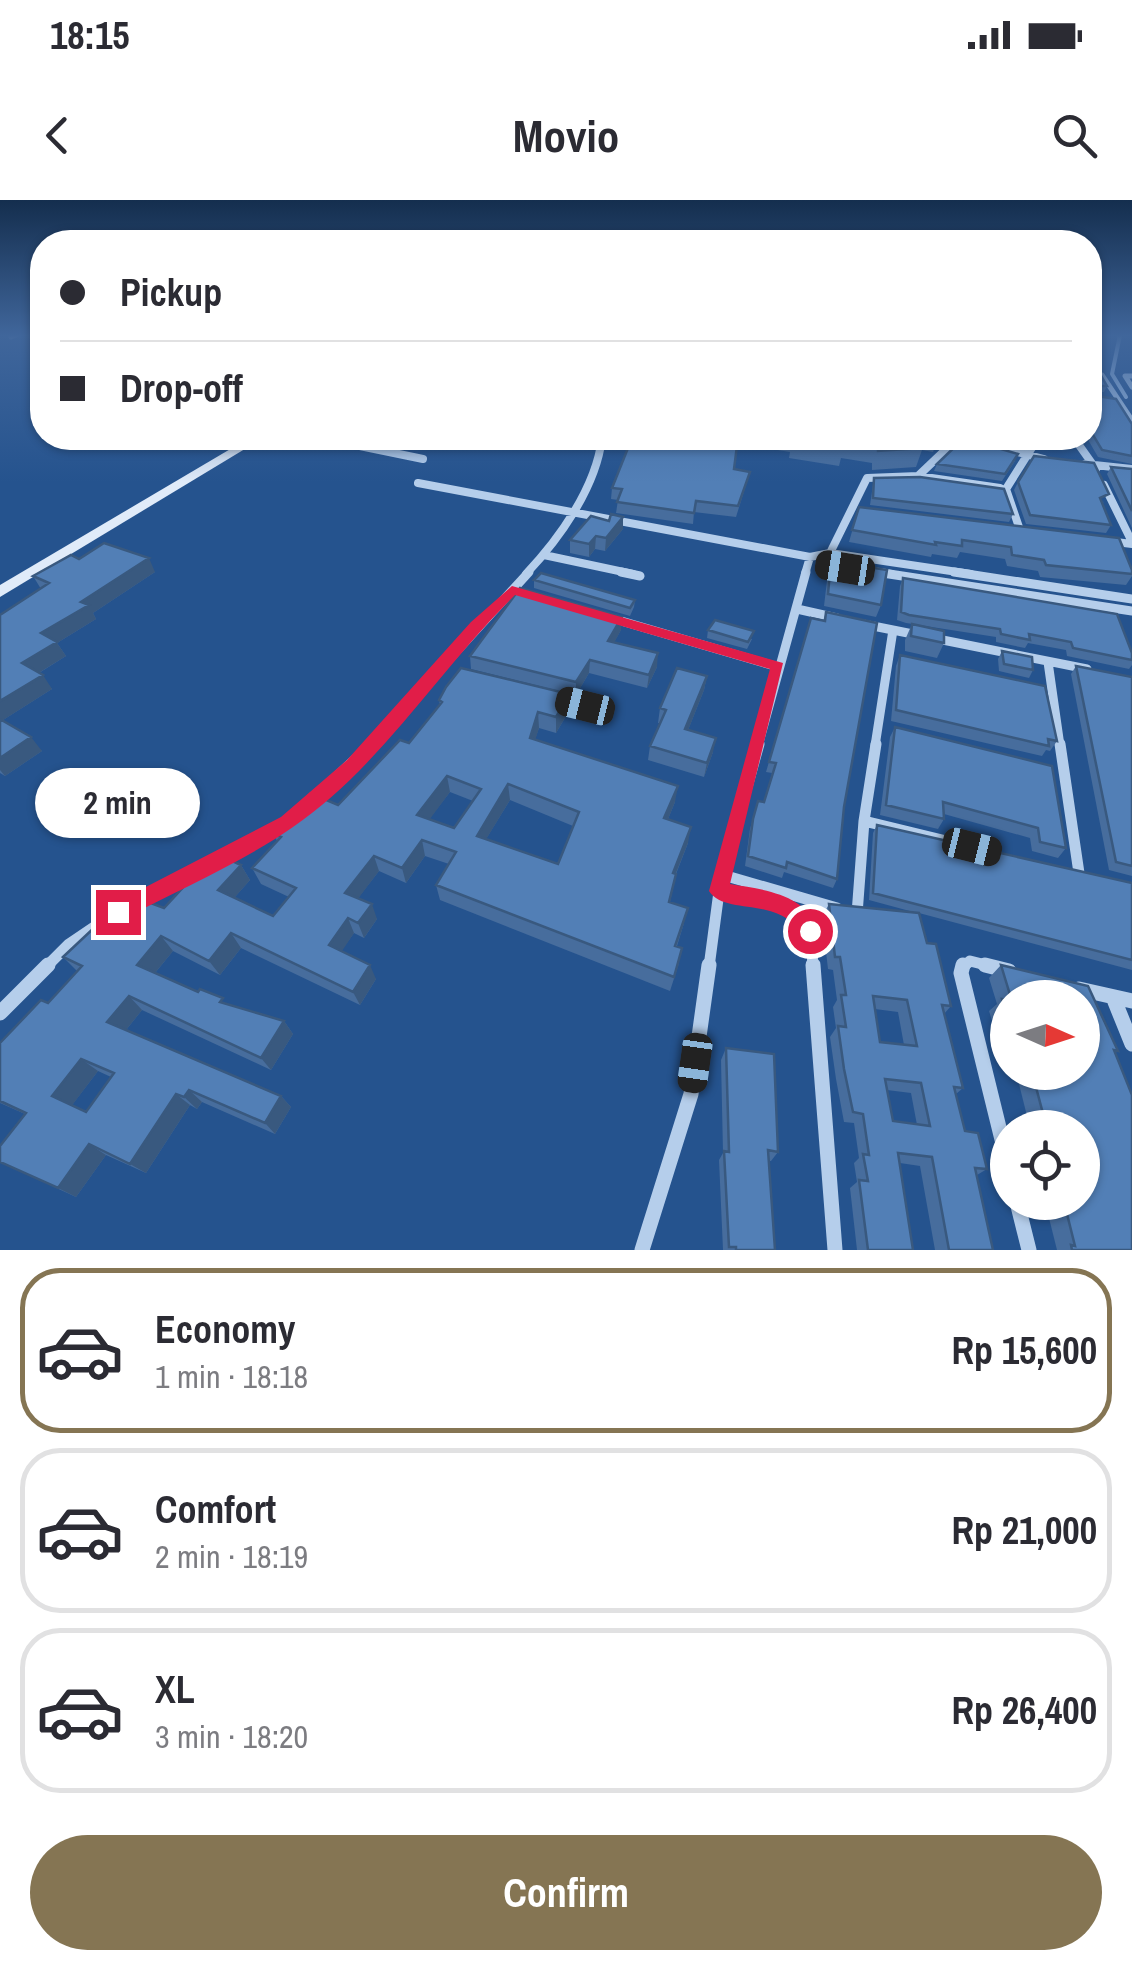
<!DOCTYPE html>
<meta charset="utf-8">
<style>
:root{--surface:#fff;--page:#f7f7f7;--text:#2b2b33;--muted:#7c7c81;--line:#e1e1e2;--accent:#857553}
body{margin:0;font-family:"Archivo Narrow",sans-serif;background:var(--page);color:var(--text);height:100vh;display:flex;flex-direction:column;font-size:38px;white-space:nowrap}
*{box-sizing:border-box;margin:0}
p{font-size:32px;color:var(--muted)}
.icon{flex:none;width:55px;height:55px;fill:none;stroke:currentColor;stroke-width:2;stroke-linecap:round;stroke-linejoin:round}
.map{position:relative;height:1050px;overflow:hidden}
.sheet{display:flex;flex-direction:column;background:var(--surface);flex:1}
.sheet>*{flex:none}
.top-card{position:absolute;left:30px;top:30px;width:1072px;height:220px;border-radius:40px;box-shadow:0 2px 8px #0004;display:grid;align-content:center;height:220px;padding:0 30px;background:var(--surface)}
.needle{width:65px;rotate:93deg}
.buttons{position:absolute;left:990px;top:780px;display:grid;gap:20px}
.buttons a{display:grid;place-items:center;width:110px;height:110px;border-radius:50%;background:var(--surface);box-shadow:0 2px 8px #0004;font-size:50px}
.end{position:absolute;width:45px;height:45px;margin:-22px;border:12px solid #e11d48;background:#fff;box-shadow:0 0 0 5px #fff}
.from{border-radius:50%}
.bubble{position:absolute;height:70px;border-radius:35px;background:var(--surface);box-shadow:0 2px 8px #0004;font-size:32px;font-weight:800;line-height:70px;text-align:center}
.car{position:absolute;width:30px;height:60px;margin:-30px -15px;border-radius:12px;box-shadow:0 0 8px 2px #0007;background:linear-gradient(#222 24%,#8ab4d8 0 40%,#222 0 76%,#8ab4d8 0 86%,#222 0)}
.top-card b{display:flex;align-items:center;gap:35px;height:95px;font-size:38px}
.top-card b+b{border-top:2px solid var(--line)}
.top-card i{width:25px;height:25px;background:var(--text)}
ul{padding:18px 0 0;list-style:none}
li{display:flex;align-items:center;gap:30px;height:165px;margin:0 20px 15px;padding:0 10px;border:5px solid var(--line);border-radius:40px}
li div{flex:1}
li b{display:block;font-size:38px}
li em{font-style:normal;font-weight:800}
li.current{border-color:var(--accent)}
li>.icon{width:90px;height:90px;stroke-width:1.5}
.primary-button{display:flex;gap:20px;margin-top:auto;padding:20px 30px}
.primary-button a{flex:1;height:115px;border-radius:60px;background:var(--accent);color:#fff;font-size:40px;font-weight:800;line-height:115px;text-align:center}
.status{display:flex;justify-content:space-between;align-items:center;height:70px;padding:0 50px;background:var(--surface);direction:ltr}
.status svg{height:28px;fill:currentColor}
header{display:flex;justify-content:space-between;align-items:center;height:130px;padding:0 30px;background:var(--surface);font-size:45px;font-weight:800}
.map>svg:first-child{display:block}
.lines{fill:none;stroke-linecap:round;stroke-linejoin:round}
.stream{stroke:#aac9ec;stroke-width:4}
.street-far4{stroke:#b5ceeb;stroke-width:5}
.street-far3{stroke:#b5ceeb;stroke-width:8}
.street-far2{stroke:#b5ceeb;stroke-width:9}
.street-far1{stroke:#b5ceeb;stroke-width:11}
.street{stroke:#b5ceeb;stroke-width:15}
.secondary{fill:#e0ebf9;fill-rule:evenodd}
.wall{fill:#476d9d;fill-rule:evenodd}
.shaded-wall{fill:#39597f}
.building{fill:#527fb6;stroke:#39597f;stroke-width:2.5;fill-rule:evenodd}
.route{fill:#e11d48}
</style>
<div class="status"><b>18:15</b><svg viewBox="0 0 49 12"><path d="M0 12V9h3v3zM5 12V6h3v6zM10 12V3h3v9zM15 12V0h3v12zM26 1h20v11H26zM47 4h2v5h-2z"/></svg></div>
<header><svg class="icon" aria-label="back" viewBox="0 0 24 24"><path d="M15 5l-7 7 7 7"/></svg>Movio<svg class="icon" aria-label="search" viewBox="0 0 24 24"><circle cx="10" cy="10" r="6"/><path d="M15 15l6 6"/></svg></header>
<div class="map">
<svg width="1132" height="1050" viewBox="0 0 1132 1050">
<rect width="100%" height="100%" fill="#25538e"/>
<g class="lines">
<path class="stream" d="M 1120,135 L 1112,174 L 1126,197"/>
<path class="street-far4" d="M 11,137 L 16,135
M 1090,173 L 1102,175 L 1132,220
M 1132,176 L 1125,176 L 1132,187
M 320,238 L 333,241
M 963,238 L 973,241
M 955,241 L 958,238"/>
<path class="street-far3" d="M 321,238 L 423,259
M 964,238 L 1044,259
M 1074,238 L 1096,269
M 1085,264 L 1132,269
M 918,276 L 1000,288
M 418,283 L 810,357 L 830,353 L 971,374
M 1104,285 L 1132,342
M 1020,330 L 1006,289 L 1038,238
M 1108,341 L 1132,344
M 830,353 L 867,278 L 918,276 L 958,238
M 544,355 L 633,374
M 876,372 L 892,374
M 526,374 C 559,339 596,288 602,238
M 805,374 L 810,357"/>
<path class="street-far2" d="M 621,372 L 640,376
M 876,372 L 1132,411
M 954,372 L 1132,399
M 797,409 L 837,418
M 611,418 L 778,467
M 863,424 L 1087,469
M 1048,462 L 1060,546
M 557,499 L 585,506
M 370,546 L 529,372
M 758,546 L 806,372
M 875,546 L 893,430"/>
<path class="street-far1" d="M 1060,544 L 1079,673
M 308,604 L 372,544
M 864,621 L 971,647
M 723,675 L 837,708
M 719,691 C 748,695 802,699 810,734 C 813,745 812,757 813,767
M 131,705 L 292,618
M 853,713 L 857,714 L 864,621 L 876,544
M 46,767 L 69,744 L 103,721
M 709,767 L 720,684 L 759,544
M 963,767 L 970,761 L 994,767"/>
<path class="street" d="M 813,765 L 835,1050
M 963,765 L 961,773 L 1008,964
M 985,765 L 1009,771
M 1079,789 L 1132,801
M 1113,797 L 1132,844
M 0,813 L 48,765
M 1017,1002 L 1029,1050
M 642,1050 L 691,894 L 709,765"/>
<path class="secondary" d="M 249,238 L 263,238 L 0,397 L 0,385 Z"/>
</g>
<path class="wall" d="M 1090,173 L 1107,186 L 1104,192 L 1090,192 Z
M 1090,195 L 1132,224 L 1132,264 L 1098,257 L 1087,238 L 1090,238 Z
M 741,238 L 938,238 L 933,252 L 922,250 L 916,267 L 872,270 L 872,263 L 841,258 L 839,266 L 789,258 L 790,252 L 740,244 Z
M 988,238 L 1020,238 L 1014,245 Z
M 1015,261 L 1002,281 L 934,271 L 937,264 Z
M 1111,267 L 1132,269 L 1132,328 L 1107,274 Z
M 734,269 L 750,272 L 736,317 L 694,312 L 693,324 L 616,313 L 618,300 L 611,299 L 612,288 Z
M 874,278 L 1013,314 L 1009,322 L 870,305 Z
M 1018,282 L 1104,302 L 1102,303 L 1111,325 L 1106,333 L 1026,324 L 1014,290 Z
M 859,307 L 1132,370 L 1132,376 L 1126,385 L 1040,377 L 1038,371 L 1007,366 L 1005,359 L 960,352 L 957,358 L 932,354 L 931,357 L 849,342 Z
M 623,329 L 605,351 L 595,349 L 589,357 L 570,353 L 570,340 Z
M 79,359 L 155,372 L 93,413 L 96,419 L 57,443 L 66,456 L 39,473 L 52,489 L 3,520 L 42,551 L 5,576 L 0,573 L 0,415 L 41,389 L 33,376 Z
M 831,361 L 881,405 L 876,417 L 824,406 L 828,372 Z
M 903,378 L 1132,453 L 1132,465 L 1129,469 L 1067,456 L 1066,450 L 1028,443 L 1025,448 L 996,442 L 996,437 L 906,423 L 897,420 L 900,386 Z
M 534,380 L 635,400 L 634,407 L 630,416 L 534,388 Z
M 826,412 L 844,607 L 837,679 L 833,688 L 784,672 L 782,678 L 745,666 L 750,629 L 758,601 L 764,602 L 772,573 L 766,572 L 811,418 L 823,421 Z
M 912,424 L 944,443 L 937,458 L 905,451 L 905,440 Z
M 621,430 L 614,442 L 657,467 L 647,488 L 589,473 L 576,495 L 471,469 L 470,456 Z
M 708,430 L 752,439 L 747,449 L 707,438 Z
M 1002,451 L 1033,470 L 1029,478 L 999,471 L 998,459 Z
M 900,455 L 1057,541 L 1050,551 L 1046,550 L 1042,556 L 891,521 L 896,466 Z
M 1076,466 L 1132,477 L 1132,676 L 1109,670 L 1071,474 Z
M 707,476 L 704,490 L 688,530 L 713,552 L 704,577 L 648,560 L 650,546 L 660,523 L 658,523 L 660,508 Z
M 439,500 L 569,511 L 556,533 L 539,528 L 535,539 L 675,602 L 668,619 L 688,643 L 676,674 L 670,702 L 684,723 L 677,746 L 679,763 L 670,791 L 440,700 L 436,685 L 449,664 L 425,656 L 406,683 L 379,671 L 358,698 L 377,719 L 364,738 L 354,733 L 341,751 L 376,779 L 360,805 L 241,748 L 220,775 L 173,751 L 155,773 L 227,804 L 284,821 L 293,834 L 271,870 L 142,810 L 126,830 L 281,896 L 291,907 L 275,934 L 202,902 L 197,909 L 190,905 L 146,973 L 106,955 L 76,997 L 0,962 L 25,914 L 0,903 L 0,843 L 48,803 L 77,771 L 63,757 L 164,708 L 241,665 L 250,680 L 234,698 L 273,716 L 289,697 L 261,684 L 252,668 L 277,641 L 274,634 L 338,605 L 409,543 L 440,505 ZM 450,592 L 473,601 L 454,628 L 429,619 ZM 510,600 L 573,626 L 558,664 L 486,639 ZM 98,871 L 111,877 L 86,912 L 72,905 Z
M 895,527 L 1066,648 L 1058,658 L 1032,651 L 1030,638 L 944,614 L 944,619 L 938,629 L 880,615 L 890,537 Z
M 877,625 L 1132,683 L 1132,770 L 919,713 L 927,743 L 951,806 L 944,814 L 963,888 L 956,894 L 965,931 L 987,969 L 977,975 L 993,1050 L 935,1050 L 920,966 L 900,963 L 913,1050 L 857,1050 L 850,988 L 857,982 L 854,963 L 859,958 L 854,923 L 844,922 L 836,879 L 830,837 L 836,828 L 833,807 L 837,800 L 833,770 L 828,769 L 822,717 L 829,704 L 917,713 L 869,700 L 873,633 ZM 875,809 L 898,812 L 904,845 L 880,842 ZM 887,890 L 911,893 L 917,925 L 893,921 Z
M 1001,765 L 1088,786 L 1118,851 L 1115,853 L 1132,895 L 1132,1050 L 1057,1050 L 1045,1002 L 1082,1002 L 1082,928 L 1030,928 L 1016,872 L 1082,872 L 1082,798 L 1008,798 L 1008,847 L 1000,846 L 989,811 L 997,804 L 989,778 Z
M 726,848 L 778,952 L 771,961 L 769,961 L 775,1050 L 723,1050 L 719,960 L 723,953 L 721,860 Z"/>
<path class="shaded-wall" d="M 623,317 L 623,329 L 605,351 L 606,338 Z
M 596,336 L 595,349 L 589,357 L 589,344 Z
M 149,358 L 155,372 L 93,413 L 96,419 L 57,443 L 66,456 L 32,477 L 22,463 L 41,433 L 81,402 Z
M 622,417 L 621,430 L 608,454 L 608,441 Z
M 658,453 L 657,467 L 647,488 L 649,475 Z
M 590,460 L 589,473 L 576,495 L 576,482 Z
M 43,475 L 52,489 L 0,522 L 0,501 Z
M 707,476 L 704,490 L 683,543 L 685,529 Z
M 569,494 L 569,511 L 556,533 L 556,517 Z
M 538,512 L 539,528 L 531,554 L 530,538 Z
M 31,537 L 42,551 L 5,576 L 0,570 L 0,558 Z
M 716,538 L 713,552 L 704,577 L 707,563 Z
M 447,576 L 450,592 L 421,631 L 417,615 Z
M 508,584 L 510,600 L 479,651 L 477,636 Z
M 678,586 L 675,602 L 662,634 L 664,618 Z
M 691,627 L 688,643 L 670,688 L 673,673 Z
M 422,640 L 425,656 L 406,683 L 402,668 Z
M 374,656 L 379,671 L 351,708 L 345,693 Z
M 241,665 L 250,680 L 228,705 L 218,690 Z
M 372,704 L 377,719 L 364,738 L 358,723 Z
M 348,718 L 354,733 L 336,760 L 329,745 Z
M 231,733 L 241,748 L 220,775 L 209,761 Z
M 161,736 L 173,751 L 150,779 L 137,765 Z
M 370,765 L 376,779 L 360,805 L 353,792 Z
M 129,796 L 142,810 L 122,835 L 107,822 Z
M 284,821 L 293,834 L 271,870 L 261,858 Z
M 81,859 L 98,871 L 70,908 L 52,896 Z
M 189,890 L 202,902 L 197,909 L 184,897 Z
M 176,894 L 190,905 L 146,973 L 130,964 Z
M 281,896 L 291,907 L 275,934 L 265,923 Z
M 89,944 L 106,955 L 76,997 L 58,988 Z"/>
<path class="building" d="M 1090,173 L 1100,174 L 1107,186 L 1091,186 L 1090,190 Z
M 1090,195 L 1116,199 L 1132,224 L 1132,256 L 1102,250 L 1090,230 Z
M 632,238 L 738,238 L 734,269 L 750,272 L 738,306 L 696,301 L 694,313 L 617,302 L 622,289 L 612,288 Z
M 794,238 L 845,238 L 923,248 L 878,251 L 878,244 L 846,240 L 844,248 L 793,240 Z
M 964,238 L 1018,254 L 1005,274 L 937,264 Z
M 1034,256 L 1094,263 L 1109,294 L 1100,298 L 1111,325 L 1030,315 L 1018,282 Z
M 1111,267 L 1132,269 L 1132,311 Z
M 920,277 L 1004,289 L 1013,314 L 873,298 L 874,278 Z
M 859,307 L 1119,338 L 1132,370 L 1132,374 L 1046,365 L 1044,360 L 1012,355 L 1011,347 L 962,340 L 962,346 L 935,342 L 936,345 L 852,330 Z
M 611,314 L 623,317 L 606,338 L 596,336 L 589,344 L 570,340 L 591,316 L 609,321 Z
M 104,343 L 149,358 L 81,402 L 89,405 L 41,433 L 57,442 L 22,463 L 43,475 L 0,501 L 0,415 L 49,383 L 33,376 L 71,355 L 79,359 Z
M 831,361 L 887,370 L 881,405 L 828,394 Z
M 541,373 L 635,400 L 630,408 L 534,380 Z
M 903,378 L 1117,414 L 1132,453 L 1132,460 L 1073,448 L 1071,442 L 1029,434 L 1030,440 L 1001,434 L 1000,429 L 909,415 L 901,412 Z
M 520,388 L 622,417 L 608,441 L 658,453 L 649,475 L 590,460 L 576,482 L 470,456 Z
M 826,412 L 877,423 L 844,607 L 837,679 L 787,662 L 786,668 L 748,656 L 753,619 L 758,601 L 764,602 L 776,563 L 769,562 L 811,418 L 825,421 Z
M 715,420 L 754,431 L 748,442 L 708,430 Z
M 912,424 L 944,431 L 944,443 L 911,436 Z
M 1002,451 L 1032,457 L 1033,470 L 1004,464 Z
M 900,455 L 1045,486 L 1057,541 L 1048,539 L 1049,546 L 896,510 Z
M 1076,466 L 1132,477 L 1132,666 L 1116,662 Z
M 461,468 L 569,494 L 556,517 L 538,512 L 530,538 L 678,586 L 664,618 L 691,627 L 673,673 L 676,674 L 669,702 L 688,708 L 675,746 L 682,748 L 674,777 L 436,685 L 456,652 L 422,640 L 402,668 L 374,656 L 345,693 L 372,704 L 358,723 L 348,718 L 329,745 L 370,765 L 353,792 L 231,733 L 209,761 L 161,736 L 137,765 L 198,792 L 200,789 L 223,798 L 220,802 L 284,821 L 261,858 L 129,796 L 107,822 L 281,896 L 265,923 L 189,890 L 184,897 L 176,894 L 130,964 L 89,944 L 58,988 L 0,962 L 0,946 L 26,913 L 0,901 L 0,843 L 41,800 L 48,803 L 82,766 L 63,757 L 129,695 L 164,708 L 215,653 L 241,665 L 218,690 L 273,716 L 296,688 L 252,668 L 281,637 L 274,634 L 310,593 L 338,605 L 400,540 L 409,543 L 442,502 L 439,500 L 446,487 ZM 447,576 L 481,589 L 454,628 L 417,615 ZM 508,584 L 579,612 L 558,664 L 477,636 ZM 81,859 L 114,873 L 86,912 L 52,896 Z
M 677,468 L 707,476 L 685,529 L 716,538 L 707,563 L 650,546 L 666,510 L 660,508 Z
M 0,519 L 31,537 L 0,558 Z
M 895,527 L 1052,566 L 1066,648 L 1040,642 L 1038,628 L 943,602 L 944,619 L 886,605 Z
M 877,625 L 1132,683 L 1132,760 L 873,693 Z
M 829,704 L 919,713 L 927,743 L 936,744 L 951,806 L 942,805 L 963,888 L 954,887 L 965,931 L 978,933 L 987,969 L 975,968 L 993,1050 L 949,1050 L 932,957 L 898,953 L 913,1050 L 868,1050 L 859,980 L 868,981 L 863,954 L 869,955 L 863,914 L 853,912 L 844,869 L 838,826 L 846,827 L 841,795 L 846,795 L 840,757 L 835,757 ZM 873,796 L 907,800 L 917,846 L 880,842 ZM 885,879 L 921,883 L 930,926 L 893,921 Z
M 1001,765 L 1088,786 L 1118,851 L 1114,850 L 1132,895 L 1132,1050 L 1072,1050 L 1071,1045 L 1075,1046 L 1064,1002 L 1082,1002 L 1082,928 L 1043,928 L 1043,925 L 1046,925 L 1032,872 L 1082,872 L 1082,798 L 1011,798 Z
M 1002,799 L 1008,800 L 1008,819 Z
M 726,848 L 774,854 L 778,952 L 768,950 L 775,1050 L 736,1050 L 736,1047 L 729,1047 L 724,951 L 729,952 Z"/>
<linearGradient id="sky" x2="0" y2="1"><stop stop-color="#142e4e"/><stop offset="0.48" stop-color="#40669b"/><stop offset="1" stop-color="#40669b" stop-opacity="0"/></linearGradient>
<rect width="1132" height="282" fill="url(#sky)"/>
<path class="route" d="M 512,386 L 783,463 L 730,684 C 767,690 804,694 821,731 L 818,737 L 803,737 C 780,694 726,717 709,691 L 770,469 L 515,395 C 439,469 381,567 293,627 C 245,661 178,690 125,718 L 111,718 L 111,705 L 281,617 L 347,560 L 471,422 Z"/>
</svg>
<div class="buttons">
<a><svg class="needle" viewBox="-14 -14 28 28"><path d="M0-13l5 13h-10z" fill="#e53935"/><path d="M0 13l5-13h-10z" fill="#7c7c81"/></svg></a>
<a><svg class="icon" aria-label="locate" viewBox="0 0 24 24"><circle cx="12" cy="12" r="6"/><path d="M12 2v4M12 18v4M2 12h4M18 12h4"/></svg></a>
</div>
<i class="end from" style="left:810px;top:731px"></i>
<i class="end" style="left:118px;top:712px"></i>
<div class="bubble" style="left:35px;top:568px;width:165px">2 min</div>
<i class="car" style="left:845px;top:368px;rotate:279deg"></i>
<i class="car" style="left:585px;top:506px;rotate:284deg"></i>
<i class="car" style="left:972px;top:647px;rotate:104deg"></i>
<i class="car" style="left:695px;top:863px;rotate:188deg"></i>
<div class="top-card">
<b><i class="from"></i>Pickup</b>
<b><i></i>Drop-off</b>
</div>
</div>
<section class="sheet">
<ul>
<li class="current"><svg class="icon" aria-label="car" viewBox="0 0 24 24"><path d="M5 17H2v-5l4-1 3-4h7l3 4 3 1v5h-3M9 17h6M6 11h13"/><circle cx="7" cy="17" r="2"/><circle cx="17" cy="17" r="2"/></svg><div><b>Economy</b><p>1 min · 18:18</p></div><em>Rp 15,600</em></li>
<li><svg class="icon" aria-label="car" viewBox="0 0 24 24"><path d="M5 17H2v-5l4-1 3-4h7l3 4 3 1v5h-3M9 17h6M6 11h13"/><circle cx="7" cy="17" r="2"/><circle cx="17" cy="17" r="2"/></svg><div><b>Comfort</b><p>2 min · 18:19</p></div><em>Rp 21,000</em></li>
<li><svg class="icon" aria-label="car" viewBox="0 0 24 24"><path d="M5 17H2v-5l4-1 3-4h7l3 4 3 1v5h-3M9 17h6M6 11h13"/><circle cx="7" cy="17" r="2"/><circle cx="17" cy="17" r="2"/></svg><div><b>XL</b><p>3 min · 18:20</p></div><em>Rp 26,400</em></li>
</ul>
<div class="primary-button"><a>Confirm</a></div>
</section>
